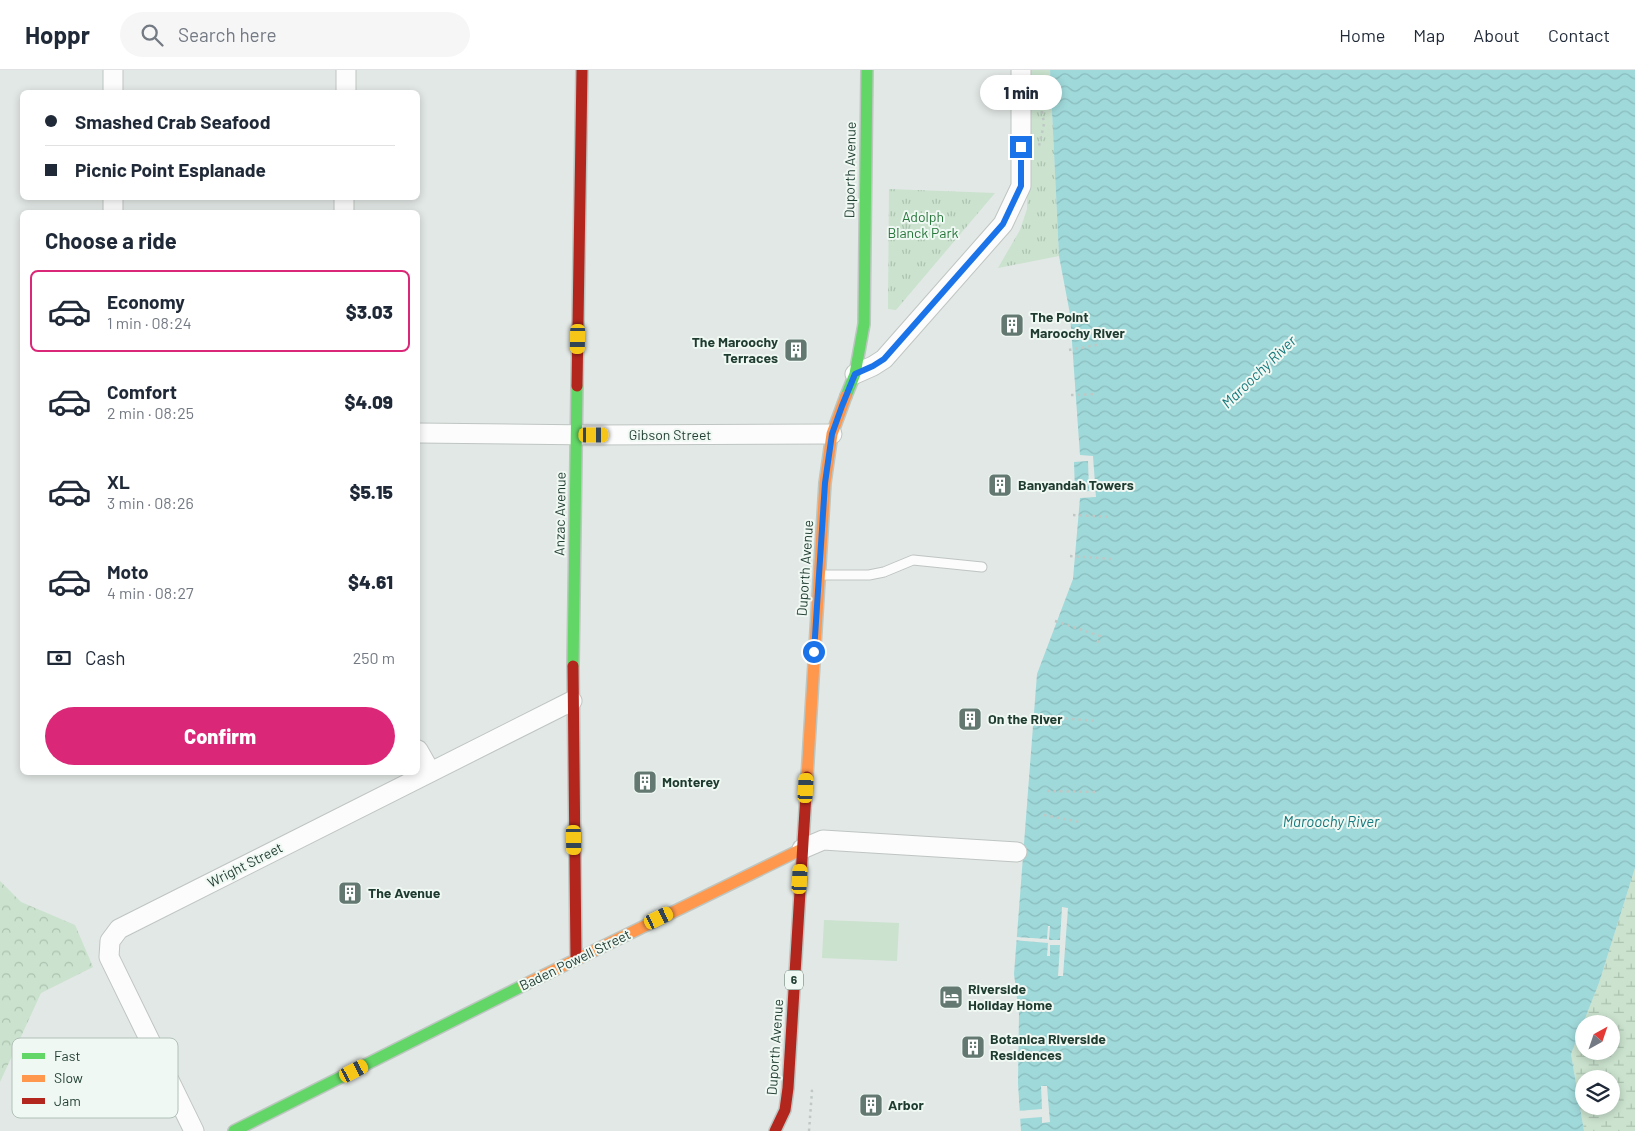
<!DOCTYPE html>
<meta charset="utf-8">
<style>
:root{--surface:#fff;--page:#f6f6f7;--text:#1f2937;--muted:#747a83;--line:#e0e1e3;--accent:#db2777}
body{margin:0;font-family:Barlow,sans-serif;background:var(--page);color:var(--text);height:100vh;display:flex;flex-direction:column;font-size:19px;white-space:nowrap}
*{box-sizing:border-box;margin:0}
p{font-size:16px;color:var(--muted)}
.icon{flex:none;width:28px;height:28px;fill:none;stroke:currentColor;stroke-width:2;stroke-linecap:round;stroke-linejoin:round}
.map{position:relative;flex:1;overflow:hidden}
.side{position:absolute;left:20px;top:140px;width:400px;height:565px;display:flex;flex-direction:column;background:var(--surface);border-radius:8px;box-shadow:0 2px 8px #0003}
.side>*{flex:none}
.hud{position:absolute;left:20px;top:20px;width:400px;height:110px;border-radius:8px;box-shadow:0 2px 8px #0003;display:grid;align-content:center;height:110px;padding:0 25px;background:var(--surface)}
.needle{width:32px;rotate:40deg}
.buttons{position:absolute;left:1575px;top:945px;display:grid;gap:10px}
.buttons a{display:grid;place-items:center;width:45px;height:45px;border-radius:50%;background:var(--surface);box-shadow:0 2px 8px #0003;font-size:25px}
.end{position:absolute;width:22px;height:22px;margin:-11px;border:6px solid #1a73e8;background:#fff;box-shadow:0 0 0 2px #fff}
.from{border-radius:50%}
.bubble{position:absolute;height:35px;border-radius:18px;background:var(--surface);box-shadow:0 2px 8px #0003;font-size:16px;font-weight:800;line-height:35px;text-align:center}
.car{position:absolute;width:15px;height:30px;margin:-15px -8px;border-radius:6px;box-shadow:0 0 4px 1px #0007;background:linear-gradient(#f5c518 24%,#345 0 40%,#f5c518 0 76%,#345 0 86%,#f5c518 0)}
.hud b{display:flex;align-items:center;gap:18px;height:48px;font-size:19px}
.hud b+b{border-top:1px solid var(--line)}
.hud i{width:12px;height:12px;background:var(--text)}
ul{padding:0;list-style:none}
li{display:flex;align-items:center;gap:15px;height:82px;margin:0 10px 8px;padding:0 15px;border:2px solid transparent;border-radius:8px}
li div{flex:1}
li b{display:block;font-size:19px}
li em{font-style:normal;font-weight:800}
li.current{border-color:var(--accent)}
li>.icon{width:45px;height:45px;stroke-width:1.5}
h2{padding:0 25px;font-size:22px;line-height:60px}
.pay{display:flex;align-items:center;gap:12px;height:55px;padding:0 25px;font-size:19px}
.pay p{margin-inline-start:auto}
.cta{display:flex;gap:10px;margin-top:auto;padding:10px 25px}
.cta a{flex:1;height:58px;border-radius:30px;background:var(--accent);color:#fff;font-size:20px;font-weight:800;line-height:58px;text-align:center}
header{display:flex;align-items:center;gap:30px;box-sizing:border-box;height:70px;padding:0 25px;background:var(--surface);border-bottom:1px solid var(--line)}
header strong{font-size:24px}
nav{display:flex;gap:28px;margin-inline-start:auto;font-size:18px}
.search{width:350px;height:45px;background:var(--page);display:flex;align-items:center;gap:12px;box-sizing:border-box;padding:0 18px;border-radius:28px;color:var(--muted);font-size:19px}
.map>svg:first-child{display:block}
.grass{fill:#cae2ce}
.forest{fill:url(#forest-crowns)}
.wetland{fill:url(#wetland-marsh);fill-rule:evenodd}
.park{fill:url(#park-tufts)}
.water{fill:url(#water-waves)}
.pier{fill:#e2e8e5}
.lines{fill:none;stroke-linecap:round;stroke-linejoin:round}
.lane-casing{stroke:#bfc5c2;stroke-width:11}
.street-casing{stroke:#bfc5c2;stroke-width:21}
.fast-casing{stroke:#bec6c2;stroke-width:14}
.slow-casing{stroke:#bec6c2;stroke-width:14}
.jam-casing{stroke:#bec6c2;stroke-width:14}
.path{stroke:#bfc8c5;stroke-width:2.5;stroke-dasharray:2.5 4;stroke-linecap:butt}
.lane{stroke:#fbfcfb;stroke-width:9}
.street{stroke:#fbfcfb;stroke-width:19}
.fast{stroke:#63d668;stroke-width:11}
.slow{stroke:#ff974d;stroke-width:11}
.jam{stroke:#b3261e;stroke-width:11}
.route{stroke:#1a73e8;stroke-width:6}
.labels{text-anchor:middle;stroke-width:4;stroke-linejoin:round;paint-order:stroke}
.shield{fill:#f0f8f3;stroke:#5e746b;stroke-width:1}
.shield-label{font-size:12px;font-weight:bold;fill:#1f3c31}
.street-label{font-size:14px;fill:#1f3c31;stroke:#f0f8f3}
.park-label{font-size:14px;fill:#27763b;stroke:#f0f8f3}
.poi-label{font-size:14px;font-weight:bold;fill:#1f3c31;stroke:#f0f8f3;text-anchor:start}
.water-label{font-size:15px;font-style:italic;fill:#16787c;stroke:#f0f8f3}
.key{fill:#f0f8f3;stroke:#b1c0b9;stroke-width:1}
.key-label{font-size:14px;fill:#1f3c31}
</style>
<header>
<strong>Hoppr</strong>
<div class="search"><svg class="icon" aria-label="search" viewBox="0 0 24 24"><circle cx="10" cy="10" r="6"/><path d="M15 15l6 6"/></svg>Search here</div>
<nav><a>Home</a><a>Map</a><a>About</a><a>Contact</a></nav>
</header>
<div class="map">
<svg width="1635" height="1061" viewBox="0 0 1635 1061">
<defs>
<pattern id="forest-crowns" width="20" height="18" patternUnits="userSpaceOnUse" patternTransform="scale(1.25)"><rect width="20" height="18" fill="#cae2ce"/><path d="M2 6a3 3 0 1 1 6 0M12 15a3 3 0 1 1 6 0" fill="none" stroke="#adc3b1"/></pattern>
<pattern id="wetland-marsh" width="20" height="14" patternUnits="userSpaceOnUse" patternTransform="scale(1.25)"><rect width="20" height="14" fill="#cae2ce"/><path d="M1 5h8M5 5V1M11 12h8M15 12V8" fill="none" stroke="#adc3b1"/></pattern>
<pattern id="park-tufts" width="24" height="20" patternUnits="userSpaceOnUse" patternTransform="scale(1.25)"><rect width="24" height="20" fill="#cae2ce"/><path d="M3 7l-1-3M5 7V3M7 7l1-3M15 17l-1-3M17 17v-4M19 17l1-3" fill="none" stroke="#adc3b1"/></pattern>
<pattern id="water-waves" width="16" height="10" patternUnits="userSpaceOnUse" patternTransform="scale(1.25)"><rect width="16" height="10" fill="#a0d9da"/><path d="M0 5q4-4 8 0t8 0" fill="none" stroke="#89bbbc"/></pattern>
</defs>
<rect width="100%" height="100%" fill="#e2e8e5"/>
<path class="grass" d="M 824,850 L 899,853 L 897,891 L 822,888 Z"/>
<path class="forest" d="M 0,811 L 21,832 L 75,855 L 93,897 L 41,923 L 0,1012 Z"/>
<path class="wetland" d="M 1635,798 L 1635,1061 L 1584,1061 L 1571,984 L 1599,913 ZM 1584,954 L 1611,954 L 1611,981 L 1584,981 ZM 1584,1009 L 1611,1009 L 1611,1036 L 1584,1036 Z"/>
<path class="park" d="M 1028,0 L 1050,0 L 1059,186 L 998,198 L 1020,160 L 1027,139 Z
M 889,119 L 995,123 L 896,240 L 888,239 Z"/>
<path class="water" d="M 1050,0 L 1635,0 L 1635,798 L 1599,913 L 1571,984 L 1584,1061 L 1021,1061 L 1018,1013 L 1019,944 L 1014,904 L 1037,604 L 1073,509 L 1080,428 L 1096,427 L 1093,386 L 1080,385 L 1070,244 L 1059,186 Z
M 1088,391 L 1089,421 L 1075,422 L 1074,392 Z"/>
<path class="pier" d="M 1062,837 L 1068,838 L 1063,906 L 1058,906 L 1060,875 L 1050,875 L 1050,886 L 1047,886 L 1048,873 L 1014,870 L 1015,867 L 1047,869 L 1048,856 L 1050,856 L 1049,870 L 1060,870 Z
M 1041,1016 L 1047,1016 L 1050,1052 L 1042,1053 L 1042,1047 L 1017,1049 L 1017,1041 L 1042,1039 Z"/>
<g class="lines">
<g class="lane-casing">
<path id="lane" d="M 822,505 L 869,505 L 884,502 L 913,490 L 982,497"/>
</g>
<g class="street-casing">
<path id="street" d="M 113,22 L 113,0
M 346,22 L 346,0
M 113,142 L 113,128
M 344,142 L 344,128
M 855,304 L 873,296 L 884,289 L 1003,154 L 1021,116 L 1021,0
M 418,363 L 594,365 L 832,364
M 418,680 L 430,701
M 802,779 L 823,770 L 1017,782
M 194,1061 L 109,887 L 110,871 L 119,859 L 572,631"/>
</g>
<g class="fast-casing">
<path id="fast" d="M 846,326 L 855,304 L 864,254 L 867,0
M 573,596 L 577,316
M 234,1061 L 524,915"/>
</g>
<g class="slow-casing">
<path id="slow" d="M 807,707 L 825,413 L 832,364 L 846,326
M 524,915 L 802,779"/>
</g>
<g class="jam-casing">
<path id="jam" d="M 577,316 L 582,0
M 573,596 L 576,889
M 775,1061 L 785,1040 L 788,1018 L 807,707"/>
</g>
<path class="path" d="M 1039,22 L 1044,54 L 1039,76
M 1069,280 L 1102,274
M 1071,325 L 1097,324
M 1073,445 L 1112,447
M 1070,486 L 1112,489
M 1055,551 L 1100,566 L 1097,574
M 1046,647 L 1098,651
M 1047,721 L 1096,722
M 1044,745 L 1079,752
M 809,1061 L 812,1021 L 810,1019"/>
<use href="#lane" class="lane"/>
<use href="#street" class="street"/>
<use href="#fast" class="fast"/>
<use href="#slow" class="slow"/>
<use href="#jam" class="jam"/>
</g>
<g class="lines">
<path class="route" d="M 814,582 L 825,413 L 832,364 L 842,336 L 855,304 L 873,296 L 884,289 L 1003,154 L 1021,116 L 1021,77"/>
</g>
<defs>
<g id="building-square" transform="scale(1.25)"><rect x="-9" y="-9" width="18" height="18" rx="4" fill="#637870" stroke="#f0f8f3"/><path d="M-4-6H4V6H1V3H-1V6H-4ZM-2.5-4.3h1.7v1.8h-1.7ZM.8-4.3h1.7v1.8H.8ZM-2.5-1h1.7V.8h-1.7ZM.8-1h1.7V.8H.8Z" fill="#fff"/></g>
<g id="hotel-square" transform="scale(1.25)"><rect x="-9" y="-9" width="18" height="18" rx="4" fill="#637870" stroke="#f0f8f3"/><path d="M-6-4.5h1.5V1H6V5H4.5V3h-9V5H-6ZM-4 0a1.8 1.8 0 1 1 3.6 0ZM.5 0V-2.5h3Q6-2.5 6 0Z" fill="#fff"/></g>
</defs>
<g fill-rule="evenodd">
<use href="#building-square" x="1012" y="255"/>
<use href="#building-square" x="796" y="280"/>
<use href="#building-square" x="1000" y="415"/>
<use href="#building-square" x="970" y="649"/>
<use href="#building-square" x="645" y="712"/>
<use href="#building-square" x="350" y="823"/>
<use href="#hotel-square" x="951" y="927"/>
<use href="#building-square" x="973" y="977"/>
<use href="#building-square" x="871" y="1035"/>
</g>
<g class="labels">
<rect class="shield" x="785" y="900.5" width="18" height="19" rx="4"/>
<g class="shield-label">
<text x="794" y="914">6</text>
</g>
<g class="street-label">
<text transform="translate(850 100) rotate(-89)" y="5">Duporth Avenue</text>
<text x="670" y="370">Gibson Street</text>
<text transform="translate(560 444) rotate(-89)" y="5">Anzac Avenue</text>
<text transform="translate(805 498) rotate(-86)" y="5">Duporth Avenue</text>
<text transform="translate(245 795) rotate(-27)" y="5">Wright Street</text>
<text transform="translate(575 890) rotate(-26)" y="5">Baden Powell Street</text>
<text transform="translate(775 977) rotate(-86)" y="5">Duporth Avenue</text>
</g>
<g class="park-label">
<text x="923" y="152">Adolph<tspan x="923" dy="16">Blanck Park</tspan></text>
</g>
<g class="poi-label">
<text x="1030" y="252">The Point<tspan x="1030" dy="16">Maroochy River</tspan></text>
<text x="778" y="277" text-anchor="end">The Maroochy<tspan x="778" dy="16">Terraces</tspan></text>
<text x="1018" y="420">Banyandah Towers</text>
<text x="988" y="654">On the River</text>
<text x="662" y="717">Monterey</text>
<text x="368" y="828">The Avenue</text>
<text x="968" y="924">Riverside<tspan x="968" dy="16">Holiday Home</tspan></text>
<text x="990" y="974">Botanica Riverside<tspan x="990" dy="16">Residences</tspan></text>
<text x="888" y="1040">Arbor</text>
</g>
<g class="water-label">
<text transform="translate(1259 302) rotate(-44)" y="5">Maroochy River</text>
<text x="1331" y="757">Maroochy River</text>
</g>
</g>
<rect x="12" y="968" width="166" height="80" rx="8" class="key"/>
<rect x="22" y="983" width="23" height="6" fill="#63d668"/>
<rect x="22" y="1005" width="23" height="7" fill="#ff974d"/>
<rect x="22" y="1028" width="23" height="6" fill="#b3261e"/>
<g class="key-label">
<text x="54" y="991">Fast</text>
<text x="54" y="1013">Slow</text>
<text x="54" y="1036">Jam</text>
</g>
</svg>
<div class="buttons">
<a><svg class="needle" viewBox="-14 -14 28 28"><path d="M0-13l5 13h-10z" fill="#e53935"/><path d="M0 13l5-13h-10z" fill="#747a83"/></svg></a>
<a><svg class="icon" aria-label="layers" viewBox="0 0 24 24"><path d="M12 4l9 5-9 5-9-5zM3 14l9 5 9-5"/></svg></a>
</div>
<i class="end from" style="left:814px;top:582px"></i>
<i class="end" style="left:1021px;top:77px"></i>
<div class="bubble" style="left:980px;top:5px;width:82px">1 min</div>
<i class="car" style="left:578px;top:269px;rotate:181deg"></i>
<i class="car" style="left:594px;top:365px;rotate:90deg"></i>
<i class="car" style="left:806px;top:718px;rotate:3deg"></i>
<i class="car" style="left:574px;top:770px;rotate:179deg"></i>
<i class="car" style="left:800px;top:809px;rotate:3deg"></i>
<i class="car" style="left:659px;top:848px;rotate:64deg"></i>
<i class="car" style="left:354px;top:1001px;rotate:63deg"></i>
<div class="hud">
<b><i class="from"></i>Smashed Crab Seafood</b>
<b><i></i>Picnic Point Esplanade</b>
</div>
<section class="side">
<h2>Choose a ride</h2>
<ul>
<li class="current"><svg class="icon" aria-label="car" viewBox="0 0 24 24"><path d="M5 17H2v-5l4-1 3-4h7l3 4 3 1v5h-3M9 17h6M6 11h13"/><circle cx="7" cy="17" r="2"/><circle cx="17" cy="17" r="2"/></svg><div><b>Economy</b><p>1 min · 08:24</p></div><em>$3.03</em></li>
<li><svg class="icon" aria-label="car" viewBox="0 0 24 24"><path d="M5 17H2v-5l4-1 3-4h7l3 4 3 1v5h-3M9 17h6M6 11h13"/><circle cx="7" cy="17" r="2"/><circle cx="17" cy="17" r="2"/></svg><div><b>Comfort</b><p>2 min · 08:25</p></div><em>$4.09</em></li>
<li><svg class="icon" aria-label="car" viewBox="0 0 24 24"><path d="M5 17H2v-5l4-1 3-4h7l3 4 3 1v5h-3M9 17h6M6 11h13"/><circle cx="7" cy="17" r="2"/><circle cx="17" cy="17" r="2"/></svg><div><b>XL</b><p>3 min · 08:26</p></div><em>$5.15</em></li>
<li><svg class="icon" aria-label="car" viewBox="0 0 24 24"><path d="M5 17H2v-5l4-1 3-4h7l3 4 3 1v5h-3M9 17h6M6 11h13"/><circle cx="7" cy="17" r="2"/><circle cx="17" cy="17" r="2"/></svg><div><b>Moto</b><p>4 min · 08:27</p></div><em>$4.61</em></li>
</ul>
<div class="pay"><svg class="icon" aria-label="cash" viewBox="0 0 24 24"><path d="M3 7h18v10H3z"/><circle cx="12" cy="12" r="2"/></svg>Cash<p>250 m</p></div>
<div class="cta"><a>Confirm</a></div>
</section>
</div>
